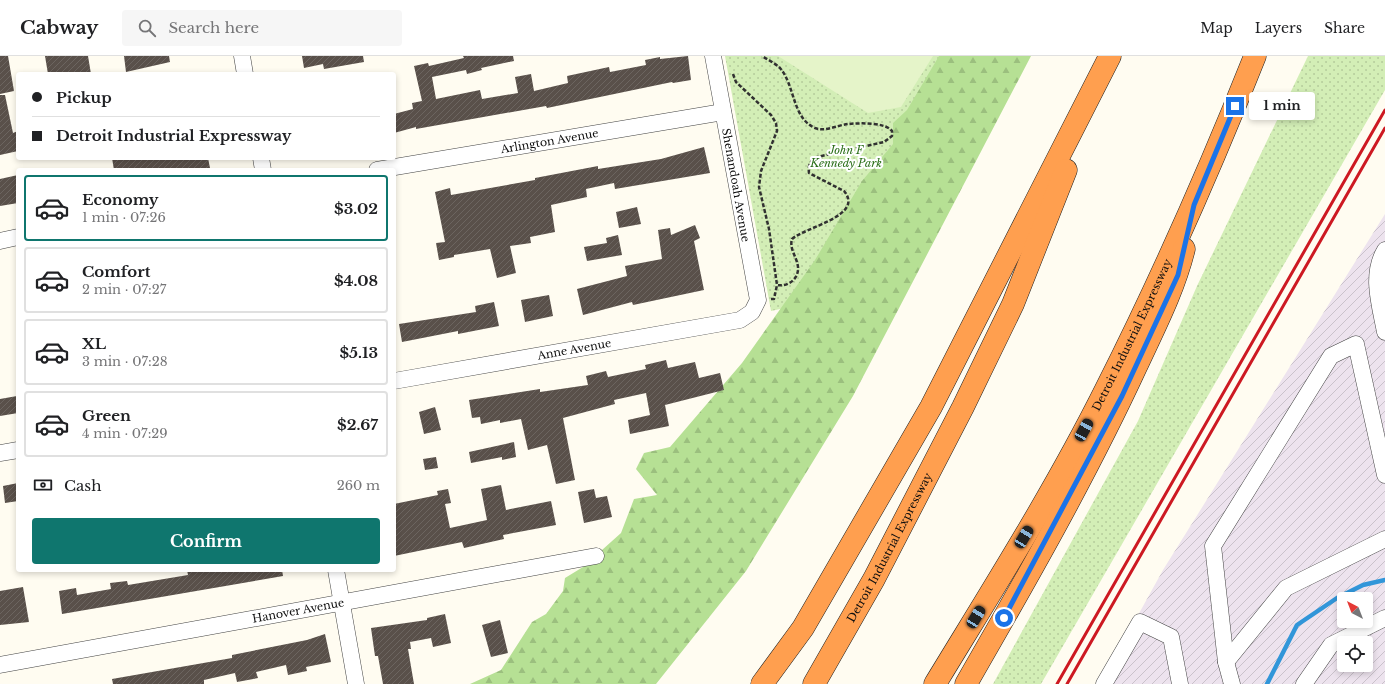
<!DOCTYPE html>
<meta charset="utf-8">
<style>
:root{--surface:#fff;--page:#f6f6f6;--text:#202124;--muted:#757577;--line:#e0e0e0;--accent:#0f766e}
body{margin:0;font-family:"Libre Baskerville",serif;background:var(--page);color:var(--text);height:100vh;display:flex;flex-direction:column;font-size:15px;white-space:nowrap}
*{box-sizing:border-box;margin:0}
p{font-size:13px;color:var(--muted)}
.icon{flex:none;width:22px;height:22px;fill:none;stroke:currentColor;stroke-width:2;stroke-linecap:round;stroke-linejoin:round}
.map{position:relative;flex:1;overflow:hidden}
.drawer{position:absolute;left:16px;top:112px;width:380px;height:404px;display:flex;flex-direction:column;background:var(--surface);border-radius:4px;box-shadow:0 2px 6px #0003}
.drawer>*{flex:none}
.guide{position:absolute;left:16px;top:16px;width:380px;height:88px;border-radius:4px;box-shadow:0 2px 6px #0003;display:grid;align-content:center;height:88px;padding:0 16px;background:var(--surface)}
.needle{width:26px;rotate:318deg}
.buttons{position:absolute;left:1337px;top:536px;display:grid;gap:8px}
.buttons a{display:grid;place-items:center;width:36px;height:36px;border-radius:4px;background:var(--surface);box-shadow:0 2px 6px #0003;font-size:20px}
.end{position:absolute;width:18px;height:18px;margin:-9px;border:5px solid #1a73e8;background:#fff;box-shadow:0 0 0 2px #fff}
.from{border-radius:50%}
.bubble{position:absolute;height:28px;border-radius:4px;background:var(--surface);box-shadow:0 2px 6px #0003;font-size:13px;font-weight:700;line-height:28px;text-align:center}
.car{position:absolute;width:12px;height:24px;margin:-12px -6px;border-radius:5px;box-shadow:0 0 3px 1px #0007;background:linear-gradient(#222 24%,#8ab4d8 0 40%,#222 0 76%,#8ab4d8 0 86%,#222 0)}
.guide b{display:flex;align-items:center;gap:14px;height:38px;font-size:15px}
.guide b+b{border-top:1px solid var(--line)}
.guide i{width:10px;height:10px;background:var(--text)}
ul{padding:7px 0 0;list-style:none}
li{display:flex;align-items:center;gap:12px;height:66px;margin:0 8px 6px;padding:0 8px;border:2px solid var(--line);border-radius:4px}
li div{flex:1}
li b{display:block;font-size:15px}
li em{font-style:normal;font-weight:700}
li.active{border-color:var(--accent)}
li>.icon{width:36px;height:36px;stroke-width:1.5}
.pay{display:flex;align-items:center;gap:10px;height:44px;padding:0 16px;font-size:15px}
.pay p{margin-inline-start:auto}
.primary-button{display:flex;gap:8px;margin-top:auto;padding:8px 16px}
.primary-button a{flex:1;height:46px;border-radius:4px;background:var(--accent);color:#fff;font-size:16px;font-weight:700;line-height:46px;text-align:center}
header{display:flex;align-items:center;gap:24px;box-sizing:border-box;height:56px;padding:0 20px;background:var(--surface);border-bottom:1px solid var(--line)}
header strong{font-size:19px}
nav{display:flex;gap:22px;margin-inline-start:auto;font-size:14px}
.search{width:280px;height:36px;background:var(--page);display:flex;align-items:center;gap:10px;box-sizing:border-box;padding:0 14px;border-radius:4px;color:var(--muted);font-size:15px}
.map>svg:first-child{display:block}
.industrial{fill:url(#industrial-furrows);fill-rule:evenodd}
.grass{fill:url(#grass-dots)}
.forest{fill:url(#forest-firs)}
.pitch{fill:#e5f4c9}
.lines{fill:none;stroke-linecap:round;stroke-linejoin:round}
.stream{stroke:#3196d9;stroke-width:4.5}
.building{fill:url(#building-hatch)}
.minor-casing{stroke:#424242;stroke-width:17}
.highway-casing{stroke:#202020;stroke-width:23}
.path{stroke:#313131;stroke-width:2.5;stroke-dasharray:4 2;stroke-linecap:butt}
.minor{stroke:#fff;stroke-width:16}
.highway{stroke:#ff9f4f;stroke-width:22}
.rail{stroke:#cd1922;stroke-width:3}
.route{stroke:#1a73e8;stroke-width:5}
.labels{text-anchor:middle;stroke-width:4;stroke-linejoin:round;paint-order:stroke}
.street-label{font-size:11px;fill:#0f0f0f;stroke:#fff}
.park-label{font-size:11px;font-style:italic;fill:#2a6e18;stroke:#fff}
</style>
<header>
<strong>Cabway</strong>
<div class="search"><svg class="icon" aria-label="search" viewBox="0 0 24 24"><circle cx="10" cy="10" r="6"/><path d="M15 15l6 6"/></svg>Search here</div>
<nav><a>Map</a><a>Layers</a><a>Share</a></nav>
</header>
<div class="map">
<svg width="1385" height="628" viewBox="0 0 1385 628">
<defs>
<pattern id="industrial-furrows" width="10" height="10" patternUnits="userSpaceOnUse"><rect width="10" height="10" fill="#ede3ee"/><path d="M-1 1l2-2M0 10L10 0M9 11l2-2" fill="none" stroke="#cac2cb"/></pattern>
<pattern id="grass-dots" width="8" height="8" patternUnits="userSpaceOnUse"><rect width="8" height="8" fill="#d3eeb6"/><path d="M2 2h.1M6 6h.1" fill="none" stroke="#b4cb9b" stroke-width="1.8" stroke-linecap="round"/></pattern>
<pattern id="forest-firs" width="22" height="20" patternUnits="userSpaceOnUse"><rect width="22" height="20" fill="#b6e094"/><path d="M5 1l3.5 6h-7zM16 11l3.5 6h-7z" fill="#9bbf7e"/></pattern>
<pattern id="building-hatch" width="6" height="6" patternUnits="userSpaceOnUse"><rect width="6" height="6" fill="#59504a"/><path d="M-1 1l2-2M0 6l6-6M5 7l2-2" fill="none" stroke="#6c6560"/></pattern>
</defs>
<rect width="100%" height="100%" fill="#fffcf1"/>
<path class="industrial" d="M 1385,158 L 1385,628 L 1100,628 L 1163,514 ZM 1344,543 L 1366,543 L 1366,565 L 1344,565 ZM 1344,587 L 1366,587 L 1366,609 L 1344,609 Z"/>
<path class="grass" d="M 725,0 L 1008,0 L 894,228 L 771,255 Z
M 1308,0 L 1385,0 L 1385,34 L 1041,628 L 993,628 L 1138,365 L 1197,230 Z"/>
<path class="forest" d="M 939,0 L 1031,0 L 853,340 L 746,515 L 656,628 L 470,628 L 501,614 L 532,566 L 546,558 L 563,535 L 565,522 L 583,511 L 621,477 L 634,443 L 657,439 L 636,413 L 644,397 L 670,391 L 742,307 L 815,204 L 862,125 L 893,88 L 893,67 L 907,54 Z"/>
<path class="pitch" d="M 778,0 L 933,0 L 901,51 L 868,57 Z"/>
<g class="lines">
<path class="stream" d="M 1267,628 L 1297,569 L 1337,542 L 1363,529 L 1385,524"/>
</g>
<path class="building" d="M 0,0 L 8,0 L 14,35 L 0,38 Z
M 45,0 L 88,0 L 91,18 L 48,18 Z
M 124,0 L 169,0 L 170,6 L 126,16 Z
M 302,0 L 363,0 L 364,6 L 324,13 L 323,8 L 304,12 Z
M 463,0 L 513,0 L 514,5 L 481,12 L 482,14 L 467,18 L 466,14 L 432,21 L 436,43 L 480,34 L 482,43 L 518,37 L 515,21 L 531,18 L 534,35 L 568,27 L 567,20 L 609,11 L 610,16 L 646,9 L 645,4 L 660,1 L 660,3 L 688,0 L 691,24 L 673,27 L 672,26 L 547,52 L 546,50 L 416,73 L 416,71 L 394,77 L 394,58 L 413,53 L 412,47 L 422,45 L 414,10 L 428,7 L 429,10 L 464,2 Z
M 0,39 L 5,39 L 13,77 L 18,75 L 18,95 L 0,99 Z
M 704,91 L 710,117 L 615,133 L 614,127 L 586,133 L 587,141 L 551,149 L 555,176 L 530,181 L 531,187 L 510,190 L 516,217 L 497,222 L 490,193 L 454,199 L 454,201 L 439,204 L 436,187 L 445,186 L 435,136 L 450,132 L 451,139 L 535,124 L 535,122 L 598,110 L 598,113 L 661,103 Z
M 112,102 L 208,102 L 210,112 L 199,114 L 114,114 Z
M 18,119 L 18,147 L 0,150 L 0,123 Z
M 637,151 L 641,168 L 619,172 L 616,156 Z
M 695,169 L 700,182 L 694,185 L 704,234 L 633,249 L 632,246 L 583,259 L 577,233 L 627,220 L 625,210 L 662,203 L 658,174 L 670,172 L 671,179 Z
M 618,179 L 622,199 L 587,205 L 584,191 L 607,187 L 606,182 Z
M 549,239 L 553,260 L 525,266 L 521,244 Z
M 494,246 L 499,270 L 458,278 L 458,275 L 402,286 L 399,268 L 476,256 L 475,250 Z
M 666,304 L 668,312 L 695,306 L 699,322 L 720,317 L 724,334 L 665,349 L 669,370 L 630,378 L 628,364 L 650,359 L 646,337 L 614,344 L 615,348 L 563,362 L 575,424 L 556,428 L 547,389 L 528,394 L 521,363 L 500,367 L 500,364 L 481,368 L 480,361 L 472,362 L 469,344 L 540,333 L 540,336 L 588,329 L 586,320 L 606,315 L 608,321 L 646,313 L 645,309 Z
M 17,340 L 18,357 L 0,360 L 0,343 Z
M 435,351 L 441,374 L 424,378 L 419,356 Z
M 514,386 L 516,401 L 502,404 L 502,401 L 471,407 L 469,396 Z
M 436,401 L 438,412 L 425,414 L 423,403 Z
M 18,427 L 18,445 L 5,447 L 3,430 Z
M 501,429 L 506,454 L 551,445 L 556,469 L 503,479 L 504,483 L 464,492 L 462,486 L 394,500 L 394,448 L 438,439 L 437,435 L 448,433 L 451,447 L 445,448 L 450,472 L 487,464 L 481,433 Z
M 594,433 L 596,442 L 607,440 L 612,461 L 584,467 L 578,436 Z
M 187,514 L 282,514 L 283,520 L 62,558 L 59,535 L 76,532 L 77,539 L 111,533 L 110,527 L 127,525 L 128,529 L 188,519 Z
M 23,531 L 29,566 L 0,569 L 0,535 Z
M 445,558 L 451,587 L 433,591 L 431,582 L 410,586 L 411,593 L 408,593 L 414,628 L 383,628 L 378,600 L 375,600 L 371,572 L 427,564 L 427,562 Z
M 500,564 L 508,597 L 491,601 L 482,569 Z
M 325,578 L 331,606 L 306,611 L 307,615 L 288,619 L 286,609 L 256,616 L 258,622 L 237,626 L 235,617 L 204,624 L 204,628 L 113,628 L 112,623 L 232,602 L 232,599 L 307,584 Z"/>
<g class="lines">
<g class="minor-casing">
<g id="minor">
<path d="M 242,0 L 245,18"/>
<path d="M 261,102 L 263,114"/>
<path id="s1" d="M 377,114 L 723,56"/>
<path d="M 0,185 L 18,181"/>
<path d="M 1385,194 C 1370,219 1380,249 1385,276"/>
<path id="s2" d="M 394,325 L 740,264 L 752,256 L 758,244 L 713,0"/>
<path d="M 0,397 L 18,394"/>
<path d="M 336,514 L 356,628"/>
<path d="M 1226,606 L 1286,532 L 1385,483"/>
<path id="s3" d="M 0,609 L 596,500"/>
<path d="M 1104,628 L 1140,566 L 1171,581 L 1180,628"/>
<path d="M 1232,628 L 1226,606 L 1213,490 L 1331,300 L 1356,288 L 1385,419"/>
<path d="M 1304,628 L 1331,589 L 1385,562"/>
</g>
</g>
<g class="highway-casing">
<g id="highway">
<path d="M 762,628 L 803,572 L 931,351 L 1110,0"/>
<path id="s4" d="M 814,628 L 874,523 L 963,351 L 1013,248 L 1066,114"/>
<path id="s5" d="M 935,628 C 994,531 1055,435 1106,333 C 1161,224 1210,113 1255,0"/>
<path d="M 966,628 C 1026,524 1086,419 1136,311 C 1154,272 1174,234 1184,193"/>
</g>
</g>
<path class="path" d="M 733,18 L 736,26 L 771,59 L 776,67 L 777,75 L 761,115 L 759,131 L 769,173 L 777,229 C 788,231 799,223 798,211 C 797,201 789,193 792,183 C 805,171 865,160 844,135 L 809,117 C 808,109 810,105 817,101 L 884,86 L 892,80 L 892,75 C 885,66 860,67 848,68 C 838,69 825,76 815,72 C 792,62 795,29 780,12 C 775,7 768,4 762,0
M 771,243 L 774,243 L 777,229"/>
<use href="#minor" class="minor"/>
<use href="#highway" class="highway"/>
<path class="rail" d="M 1057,628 L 1385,54
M 1067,628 L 1385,72"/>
</g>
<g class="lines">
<path class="route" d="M 1004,562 L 1122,340 L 1178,219 L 1194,149 L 1235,50"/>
</g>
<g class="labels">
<g class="street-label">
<text dy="4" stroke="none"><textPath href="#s1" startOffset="175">Arlington Avenue</textPath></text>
<text transform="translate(736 129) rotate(80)" y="4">Shenandoah Avenue</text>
<text dy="4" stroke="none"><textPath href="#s5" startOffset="401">Detroit Industrial Expressway</textPath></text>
<text dy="4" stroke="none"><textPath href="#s2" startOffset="183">Anne Avenue</textPath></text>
<text dy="4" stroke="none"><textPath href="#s4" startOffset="156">Detroit Industrial Expressway</textPath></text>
<text dy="4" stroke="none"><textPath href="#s3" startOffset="303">Hanover Avenue</textPath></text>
</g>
<g class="park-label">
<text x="846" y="98">John F<tspan x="846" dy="13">Kennedy Park</tspan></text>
</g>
</g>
</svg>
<div class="buttons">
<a><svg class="needle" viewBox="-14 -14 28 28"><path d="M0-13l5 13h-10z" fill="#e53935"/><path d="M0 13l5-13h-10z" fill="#757577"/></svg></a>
<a><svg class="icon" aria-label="locate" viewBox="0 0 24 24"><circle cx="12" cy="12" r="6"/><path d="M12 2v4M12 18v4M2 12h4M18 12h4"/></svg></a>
</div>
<i class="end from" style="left:1004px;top:562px"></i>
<i class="end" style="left:1235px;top:50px"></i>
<div class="bubble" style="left:1249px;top:36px;width:66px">1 min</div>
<i class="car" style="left:1084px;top:374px;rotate:29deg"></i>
<i class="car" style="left:1024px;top:481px;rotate:31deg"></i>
<i class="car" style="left:976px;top:561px;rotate:31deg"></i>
<div class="guide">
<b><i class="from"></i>Pickup</b>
<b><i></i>Detroit Industrial Expressway</b>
</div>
<section class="drawer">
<ul>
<li class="active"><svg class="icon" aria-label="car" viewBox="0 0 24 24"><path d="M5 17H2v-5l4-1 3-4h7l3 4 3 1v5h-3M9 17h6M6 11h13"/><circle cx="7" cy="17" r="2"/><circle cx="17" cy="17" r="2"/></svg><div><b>Economy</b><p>1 min · 07:26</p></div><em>$3.02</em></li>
<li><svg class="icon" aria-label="car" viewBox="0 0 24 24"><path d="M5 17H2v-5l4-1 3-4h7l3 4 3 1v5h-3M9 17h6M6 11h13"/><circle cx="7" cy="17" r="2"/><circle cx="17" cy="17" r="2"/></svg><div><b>Comfort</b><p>2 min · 07:27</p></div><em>$4.08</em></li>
<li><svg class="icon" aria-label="car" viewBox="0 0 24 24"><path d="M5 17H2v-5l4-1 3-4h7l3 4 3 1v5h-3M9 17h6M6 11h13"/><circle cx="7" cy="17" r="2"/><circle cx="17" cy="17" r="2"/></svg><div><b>XL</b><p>3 min · 07:28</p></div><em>$5.13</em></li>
<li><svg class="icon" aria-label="car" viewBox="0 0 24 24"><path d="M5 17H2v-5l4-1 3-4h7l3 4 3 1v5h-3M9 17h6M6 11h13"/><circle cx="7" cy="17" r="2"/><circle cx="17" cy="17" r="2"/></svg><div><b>Green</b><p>4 min · 07:29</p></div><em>$2.67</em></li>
</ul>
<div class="pay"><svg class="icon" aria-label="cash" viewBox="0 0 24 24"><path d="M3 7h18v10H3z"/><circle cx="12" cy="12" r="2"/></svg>Cash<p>260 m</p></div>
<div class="primary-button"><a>Confirm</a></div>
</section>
</div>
